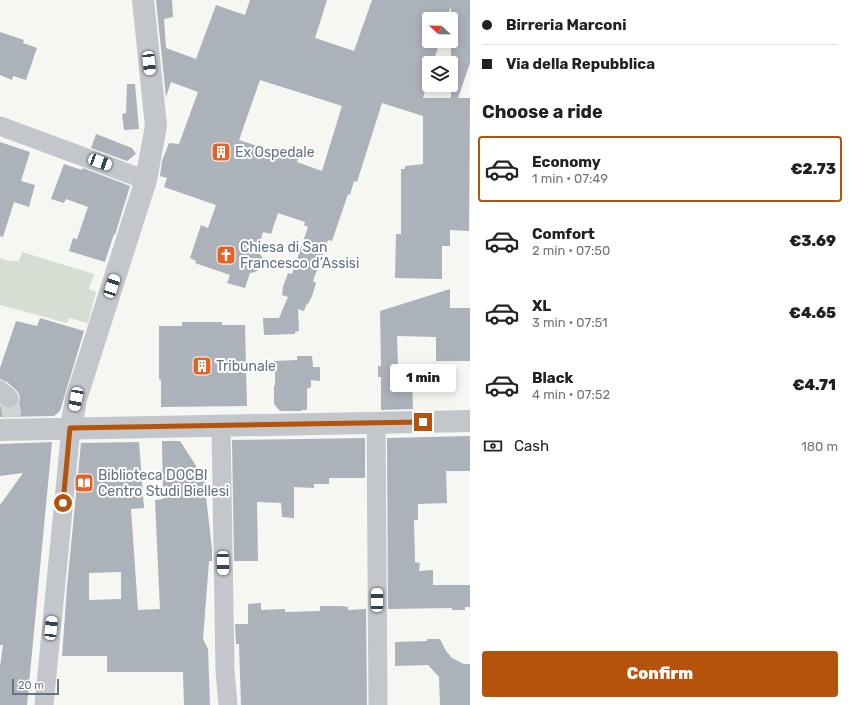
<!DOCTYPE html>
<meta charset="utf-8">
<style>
:root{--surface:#fff;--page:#f2f2f2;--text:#202124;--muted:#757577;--line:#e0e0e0;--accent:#b45309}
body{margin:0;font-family:Rubik,sans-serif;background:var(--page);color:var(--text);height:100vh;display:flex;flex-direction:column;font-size:15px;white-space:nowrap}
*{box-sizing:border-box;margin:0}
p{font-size:13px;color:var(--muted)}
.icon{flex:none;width:22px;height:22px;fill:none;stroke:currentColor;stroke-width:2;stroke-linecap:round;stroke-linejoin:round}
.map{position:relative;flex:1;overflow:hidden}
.details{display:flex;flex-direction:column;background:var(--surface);width:380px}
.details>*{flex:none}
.top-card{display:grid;align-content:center;height:88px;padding:0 12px;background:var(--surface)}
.needle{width:26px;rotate:292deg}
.tools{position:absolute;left:422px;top:12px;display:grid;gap:8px}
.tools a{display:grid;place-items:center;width:36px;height:36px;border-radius:4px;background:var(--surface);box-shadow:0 2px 10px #0003;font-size:20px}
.scale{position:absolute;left:12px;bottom:10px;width:47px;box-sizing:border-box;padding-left:4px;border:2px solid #657384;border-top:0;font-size:11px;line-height:14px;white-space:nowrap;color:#657384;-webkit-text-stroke:3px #fff;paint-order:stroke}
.end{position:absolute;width:18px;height:18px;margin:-9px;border:5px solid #b45309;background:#fff;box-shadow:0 0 0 2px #fff}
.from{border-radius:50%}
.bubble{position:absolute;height:28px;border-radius:4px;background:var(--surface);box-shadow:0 2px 10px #0003;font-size:13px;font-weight:800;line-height:28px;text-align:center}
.car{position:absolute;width:12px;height:24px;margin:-12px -6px;border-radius:5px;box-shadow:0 0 3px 1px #0007;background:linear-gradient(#fff 24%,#345 0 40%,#fff 0 76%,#345 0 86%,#fff 0)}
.top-card b{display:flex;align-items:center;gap:14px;height:38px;font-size:15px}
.top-card b+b{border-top:1px solid var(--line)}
.top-card i{width:10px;height:10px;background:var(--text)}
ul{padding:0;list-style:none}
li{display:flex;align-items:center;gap:12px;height:66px;margin:0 8px 6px;padding:0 4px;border:2px solid transparent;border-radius:4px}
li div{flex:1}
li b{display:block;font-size:15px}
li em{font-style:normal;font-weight:800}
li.active{border-color:var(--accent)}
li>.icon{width:36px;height:36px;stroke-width:1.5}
h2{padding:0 12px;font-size:18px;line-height:48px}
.pay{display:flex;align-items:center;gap:10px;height:44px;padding:0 12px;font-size:15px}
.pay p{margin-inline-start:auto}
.cta{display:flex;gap:8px;margin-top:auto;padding:8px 12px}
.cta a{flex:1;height:46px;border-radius:4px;background:var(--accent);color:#fff;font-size:16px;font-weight:800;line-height:46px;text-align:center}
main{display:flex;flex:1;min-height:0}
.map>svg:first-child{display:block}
.green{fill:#d6ddd3}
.building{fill:#acb2b9;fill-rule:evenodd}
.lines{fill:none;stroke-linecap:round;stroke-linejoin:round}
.minor-tunnel{stroke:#d2d5d6;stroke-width:19;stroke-dasharray:19 10;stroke-linecap:butt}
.minor{stroke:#c3c6ca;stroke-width:19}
.tertiary{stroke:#c3c6ca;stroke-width:22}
.route{stroke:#b45309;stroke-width:5}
.labels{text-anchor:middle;stroke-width:4;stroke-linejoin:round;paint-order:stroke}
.poi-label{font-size:14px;fill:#657384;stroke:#fff;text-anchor:start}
</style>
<main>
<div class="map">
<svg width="470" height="705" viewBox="0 0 470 705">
<rect width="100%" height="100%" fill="#f6f6f2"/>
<path class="green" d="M 22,252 L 94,274 L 89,289 L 96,292 L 88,323 L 69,318 L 67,323 L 0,305 L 0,258 L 9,261 L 19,261 Z"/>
<path class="building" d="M 156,0 L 172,0 L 173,17 L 164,19 L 166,48 L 196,59 L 216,5 L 245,15 L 250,0 L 327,0 L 315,38 L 354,51 L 372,0 L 470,0 L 470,63 L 458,98 L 470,98 L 469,231 L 450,230 L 450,246 L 442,246 L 442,279 L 395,278 L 396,234 L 401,234 L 401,169 L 405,169 L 405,166 L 423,164 L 423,116 L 382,103 L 357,182 L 354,181 L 350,195 L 348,194 L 332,241 L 328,240 L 313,281 L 316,283 L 312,296 L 308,304 L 307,303 L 304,311 L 298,309 L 299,331 L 295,332 L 295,334 L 264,335 L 263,318 L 279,318 L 288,297 L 282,295 L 283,287 L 288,273 L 292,274 L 308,227 L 304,225 L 305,222 L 278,213 L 271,234 L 263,232 L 257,250 L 263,258 L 263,264 L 260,269 L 255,272 L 250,273 L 245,288 L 227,283 L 230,275 L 195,263 L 196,261 L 190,258 L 201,225 L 208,228 L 216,205 L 164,187 L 167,178 L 160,176 L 162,161 L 169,143 L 179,144 L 198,92 L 171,82 L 166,97 ZM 451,6 L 451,98 L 423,98 L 429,77 L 429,63 L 433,63 L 440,41 L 429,41 L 429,19 L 447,19 ZM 260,80 L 342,106 L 322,171 L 297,162 L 298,159 L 239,140 Z
M 0,32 L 24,40 L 23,43 L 37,48 L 26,80 L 13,76 L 12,80 L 0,75 Z
M 127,84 L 135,84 L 139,129 L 124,130 L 122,114 L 126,113 Z
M 96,134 L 132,148 L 136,154 L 127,161 L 91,148 Z
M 0,142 L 30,152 L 21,181 L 35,185 L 29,207 L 14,202 L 3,237 L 0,236 Z
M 64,164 L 82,170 L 83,168 L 130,186 L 115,235 L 114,234 L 105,262 L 69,251 L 73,238 L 77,239 L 88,207 L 66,199 L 64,203 L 51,199 Z
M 450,289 L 450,308 L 470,308 L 470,361 L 436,361 L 436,337 L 397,336 L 398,366 L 415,365 L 416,378 L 412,378 L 413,409 L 381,410 L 381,377 L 378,377 L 378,366 L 381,366 L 380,311 Z
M 40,318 L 84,331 L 60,411 L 54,416 L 0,417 L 0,405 L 6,409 L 12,409 L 17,406 L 20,400 L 19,394 L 16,390 L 7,382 L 0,379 L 0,368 L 16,321 L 37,326 Z
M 182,322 L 222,322 L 222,325 L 245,325 L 247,406 L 161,407 L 161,380 L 159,379 L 159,326 L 182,326 Z
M 297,356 L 312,356 L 313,367 L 320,367 L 320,381 L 311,380 L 311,387 L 307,389 L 307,410 L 302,410 L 301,411 L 280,411 L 274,404 L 274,386 L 275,385 L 275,373 L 274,372 L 274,361 L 297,360 Z
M 470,436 L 470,471 L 446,471 L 447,503 L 418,504 L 418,520 L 414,520 L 415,562 L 420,563 L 419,571 L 433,570 L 433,585 L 470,585 L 470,607 L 465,607 L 465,610 L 452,610 L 452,608 L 388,609 L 387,438 Z
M 365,438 L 365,478 L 329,478 L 329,484 L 314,484 L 314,488 L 294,487 L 294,518 L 282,517 L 281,503 L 257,502 L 258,561 L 234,561 L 232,440 Z
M 162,441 L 180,441 L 204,478 L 212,550 L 212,561 L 209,561 L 203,639 L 208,649 L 210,705 L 184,705 L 183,672 L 107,672 L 107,656 L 62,656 L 67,587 L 81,443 L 139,442 L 144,508 L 131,509 L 138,610 L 160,609 L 155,500 L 163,499 ZM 121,572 L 121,599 L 89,600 L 89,573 Z
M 52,442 L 27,705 L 0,705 L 0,667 L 3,645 L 0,645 L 0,505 L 23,473 L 0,476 L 0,444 Z
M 261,603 L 261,610 L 285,609 L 285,612 L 320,611 L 320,606 L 341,606 L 348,607 L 348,610 L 366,609 L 367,705 L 241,705 L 239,644 L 236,644 L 235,624 L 248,624 L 248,604 Z
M 427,639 L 440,639 L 446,651 L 452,658 L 464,664 L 470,664 L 470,705 L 440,705 L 439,677 L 428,665 L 395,666 L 395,642 L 427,641 Z"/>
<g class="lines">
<path class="minor-tunnel" d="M 9,398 L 12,417"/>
<path class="minor" d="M 0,126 L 146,180
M 0,390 L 9,398
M 376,423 L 378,705
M 221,426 L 225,670 L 228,705
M 44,705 L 71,428"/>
<path class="tertiary" d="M 71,428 L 76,399 L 146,180 L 156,126 L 143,0
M 0,430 L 470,421"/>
</g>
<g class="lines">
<path class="route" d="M 63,503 L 70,428 L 423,422"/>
</g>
<defs>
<g id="building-square" transform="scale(1)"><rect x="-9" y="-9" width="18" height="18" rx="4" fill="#e36225" stroke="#fff"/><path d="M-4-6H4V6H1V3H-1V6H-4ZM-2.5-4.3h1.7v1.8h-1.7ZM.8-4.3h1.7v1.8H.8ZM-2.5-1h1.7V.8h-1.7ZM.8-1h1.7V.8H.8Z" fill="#fff"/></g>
<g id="church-square" transform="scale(1)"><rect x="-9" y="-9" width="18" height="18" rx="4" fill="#e36225" stroke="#fff"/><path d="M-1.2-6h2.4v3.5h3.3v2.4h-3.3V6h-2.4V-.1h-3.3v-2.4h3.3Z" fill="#fff"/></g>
<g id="library-square" transform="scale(1)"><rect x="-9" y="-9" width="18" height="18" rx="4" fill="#e36225" stroke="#fff"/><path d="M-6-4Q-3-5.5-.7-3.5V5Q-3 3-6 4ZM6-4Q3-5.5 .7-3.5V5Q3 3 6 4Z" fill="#fff"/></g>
</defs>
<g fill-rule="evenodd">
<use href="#building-square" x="221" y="152"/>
<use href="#church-square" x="226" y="255"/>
<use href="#building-square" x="202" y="366"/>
<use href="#library-square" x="84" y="483"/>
</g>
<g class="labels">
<g class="poi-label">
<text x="235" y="157">Ex Ospedale</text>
<text x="240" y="252">Chiesa di San<tspan x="240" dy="16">Francesco d’Assisi</tspan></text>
<text x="216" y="371">Tribunale</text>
<text x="98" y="480">Biblioteca DOCBI<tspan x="98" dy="16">Centro Studi Biellesi</tspan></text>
</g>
</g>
</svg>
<div class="tools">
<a><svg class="needle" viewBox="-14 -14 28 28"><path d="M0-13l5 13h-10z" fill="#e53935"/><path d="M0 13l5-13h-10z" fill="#757577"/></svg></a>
<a><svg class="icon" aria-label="layers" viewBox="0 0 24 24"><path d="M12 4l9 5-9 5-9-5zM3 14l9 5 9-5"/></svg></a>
</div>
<div class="scale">20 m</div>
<i class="end from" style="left:63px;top:503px"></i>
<i class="end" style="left:423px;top:422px"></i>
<div class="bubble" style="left:390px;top:364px;width:66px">1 min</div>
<i class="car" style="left:149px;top:63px;rotate:174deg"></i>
<i class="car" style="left:100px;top:162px;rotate:110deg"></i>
<i class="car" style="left:112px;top:286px;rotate:18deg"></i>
<i class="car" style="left:76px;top:399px;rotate:191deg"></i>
<i class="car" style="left:223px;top:563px;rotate:179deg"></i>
<i class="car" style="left:377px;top:600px;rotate:0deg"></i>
<i class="car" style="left:51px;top:628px;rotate:6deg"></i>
</div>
<section class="details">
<div class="top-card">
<b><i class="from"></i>Birreria Marconi</b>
<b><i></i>Via della Repubblica</b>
</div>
<h2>Choose a ride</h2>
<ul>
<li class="active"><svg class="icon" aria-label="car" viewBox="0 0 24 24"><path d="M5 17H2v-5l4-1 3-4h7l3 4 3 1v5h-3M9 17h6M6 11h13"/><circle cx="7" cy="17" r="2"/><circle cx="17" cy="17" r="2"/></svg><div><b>Economy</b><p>1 min · 07:49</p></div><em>€2.73</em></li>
<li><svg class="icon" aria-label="car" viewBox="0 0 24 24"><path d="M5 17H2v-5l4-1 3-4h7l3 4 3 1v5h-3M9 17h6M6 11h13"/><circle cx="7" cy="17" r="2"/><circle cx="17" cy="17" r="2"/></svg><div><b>Comfort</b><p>2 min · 07:50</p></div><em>€3.69</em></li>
<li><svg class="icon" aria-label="car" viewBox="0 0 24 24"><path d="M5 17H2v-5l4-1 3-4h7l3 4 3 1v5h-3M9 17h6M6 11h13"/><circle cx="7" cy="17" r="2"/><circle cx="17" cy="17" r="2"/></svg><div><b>XL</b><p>3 min · 07:51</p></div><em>€4.65</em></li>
<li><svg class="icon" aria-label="car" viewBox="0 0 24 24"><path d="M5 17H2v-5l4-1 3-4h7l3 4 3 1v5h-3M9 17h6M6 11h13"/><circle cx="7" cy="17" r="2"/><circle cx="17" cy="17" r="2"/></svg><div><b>Black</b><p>4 min · 07:52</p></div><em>€4.71</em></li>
</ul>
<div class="pay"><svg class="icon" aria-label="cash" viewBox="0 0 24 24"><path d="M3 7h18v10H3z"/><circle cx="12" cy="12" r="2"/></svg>Cash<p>180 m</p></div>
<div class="cta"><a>Confirm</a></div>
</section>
</main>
